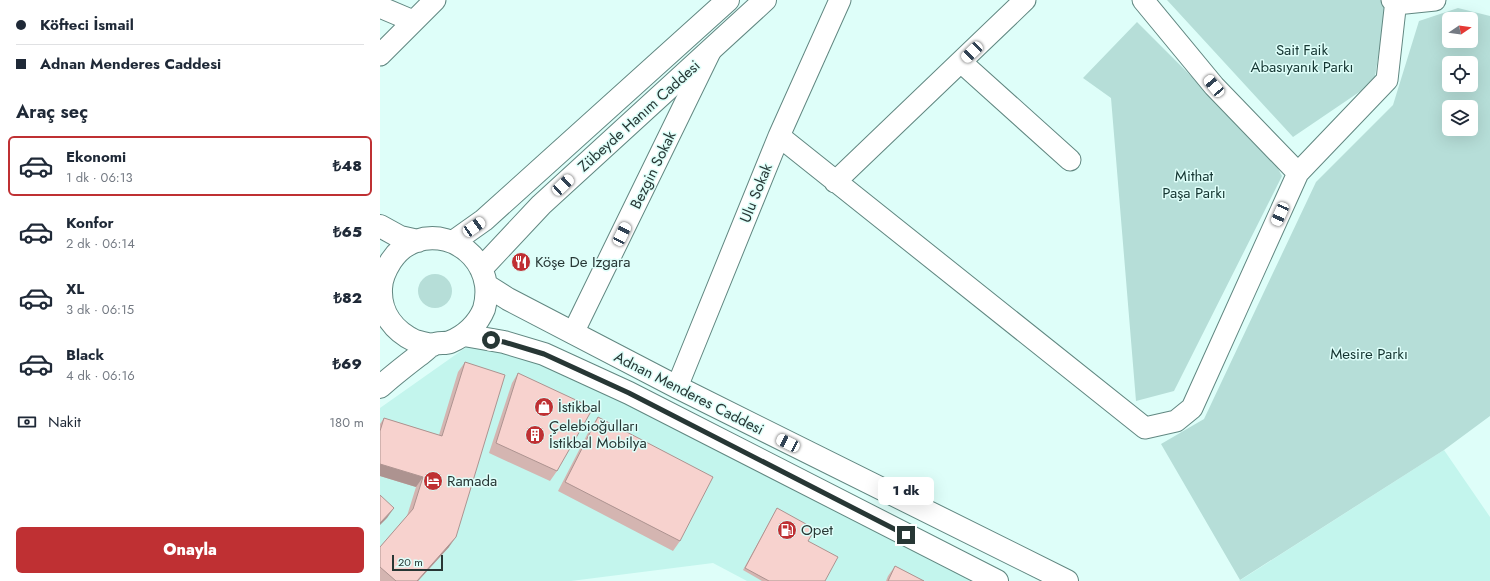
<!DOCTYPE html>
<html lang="tr">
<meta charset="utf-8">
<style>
:root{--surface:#fff;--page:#f2f2f3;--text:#1f2937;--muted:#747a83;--line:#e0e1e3;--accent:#bf3033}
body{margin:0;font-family:Jost,sans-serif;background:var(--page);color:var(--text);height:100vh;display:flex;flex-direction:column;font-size:15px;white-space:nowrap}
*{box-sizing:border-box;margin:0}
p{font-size:13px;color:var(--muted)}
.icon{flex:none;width:22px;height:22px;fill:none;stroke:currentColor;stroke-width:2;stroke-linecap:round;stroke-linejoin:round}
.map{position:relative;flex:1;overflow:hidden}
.panel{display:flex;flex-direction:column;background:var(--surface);width:380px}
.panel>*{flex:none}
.hud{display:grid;align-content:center;height:88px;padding:0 16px;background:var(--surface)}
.needle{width:26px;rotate:77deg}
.controls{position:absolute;left:1062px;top:12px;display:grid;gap:8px}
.controls a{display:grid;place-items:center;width:36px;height:36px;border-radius:6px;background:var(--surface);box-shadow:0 4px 16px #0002;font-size:20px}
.scale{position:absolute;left:12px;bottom:10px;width:51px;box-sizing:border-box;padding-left:4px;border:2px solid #273735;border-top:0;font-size:11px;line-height:14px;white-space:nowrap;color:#273735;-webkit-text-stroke:3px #defef9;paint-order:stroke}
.end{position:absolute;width:18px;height:18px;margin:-9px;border:5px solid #273735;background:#fff;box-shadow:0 0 0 2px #fff}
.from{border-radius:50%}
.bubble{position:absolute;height:28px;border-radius:6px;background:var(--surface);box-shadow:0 4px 16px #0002;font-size:13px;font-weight:800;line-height:28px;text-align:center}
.car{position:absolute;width:12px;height:24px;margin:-12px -6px;border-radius:5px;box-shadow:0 0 3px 1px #0007;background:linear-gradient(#fff 24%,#345 0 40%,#fff 0 76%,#345 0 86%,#fff 0)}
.hud b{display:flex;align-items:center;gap:14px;height:38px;font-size:15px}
.hud b+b{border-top:1px solid var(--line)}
.hud i{width:10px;height:10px;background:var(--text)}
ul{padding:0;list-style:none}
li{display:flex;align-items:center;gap:12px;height:60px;margin:0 8px 6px;padding:0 8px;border:2px solid transparent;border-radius:6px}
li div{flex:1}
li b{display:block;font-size:15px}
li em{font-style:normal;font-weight:800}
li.on{border-color:var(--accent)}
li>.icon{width:36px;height:36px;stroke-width:1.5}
h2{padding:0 16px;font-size:18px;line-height:48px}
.pay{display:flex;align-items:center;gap:10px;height:44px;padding:0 16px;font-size:15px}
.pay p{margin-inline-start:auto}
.action{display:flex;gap:8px;margin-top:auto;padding:8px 16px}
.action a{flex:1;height:46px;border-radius:6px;background:var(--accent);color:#fff;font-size:16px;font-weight:800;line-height:46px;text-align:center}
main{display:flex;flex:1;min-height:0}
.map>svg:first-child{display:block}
.built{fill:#c3f5ed}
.green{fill:#b6ded8;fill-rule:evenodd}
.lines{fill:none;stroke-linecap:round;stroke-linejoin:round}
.minor-casing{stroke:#618781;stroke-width:23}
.major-casing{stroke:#618781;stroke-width:24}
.minor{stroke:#fff;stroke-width:21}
.major{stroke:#fff;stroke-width:22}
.wall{fill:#d4b5b1}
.shaded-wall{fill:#ad9390}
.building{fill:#f7d2ce;stroke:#ad9390}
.route{stroke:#273735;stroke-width:5}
.labels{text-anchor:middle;stroke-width:3;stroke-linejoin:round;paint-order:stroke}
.park-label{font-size:15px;fill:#153632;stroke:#defef9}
.street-label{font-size:15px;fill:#273735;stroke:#defef9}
.poi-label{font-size:15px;fill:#273735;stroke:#defef9;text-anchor:start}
</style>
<main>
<section class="panel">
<div class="hud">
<b><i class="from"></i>Köfteci İsmail</b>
<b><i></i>Adnan Menderes Caddesi</b>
</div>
<h2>Araç seç</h2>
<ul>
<li class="on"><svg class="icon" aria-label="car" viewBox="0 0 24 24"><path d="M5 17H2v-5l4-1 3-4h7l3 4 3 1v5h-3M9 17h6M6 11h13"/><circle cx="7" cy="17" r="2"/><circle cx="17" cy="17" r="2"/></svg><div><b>Ekonomi</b><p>1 dk · 06:13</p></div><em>₺48</em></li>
<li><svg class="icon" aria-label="car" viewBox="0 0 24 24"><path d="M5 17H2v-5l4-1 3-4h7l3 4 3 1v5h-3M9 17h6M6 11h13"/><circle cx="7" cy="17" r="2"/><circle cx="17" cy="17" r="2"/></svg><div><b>Konfor</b><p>2 dk · 06:14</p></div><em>₺65</em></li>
<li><svg class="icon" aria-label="car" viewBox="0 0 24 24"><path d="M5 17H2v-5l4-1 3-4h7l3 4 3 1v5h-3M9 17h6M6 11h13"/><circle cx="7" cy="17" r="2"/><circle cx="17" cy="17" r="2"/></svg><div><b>XL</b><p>3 dk · 06:15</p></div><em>₺82</em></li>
<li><svg class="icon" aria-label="car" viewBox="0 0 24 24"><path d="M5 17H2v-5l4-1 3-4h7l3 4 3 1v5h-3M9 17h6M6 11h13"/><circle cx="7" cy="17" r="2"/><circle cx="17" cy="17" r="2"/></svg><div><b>Black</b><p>4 dk · 06:16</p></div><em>₺69</em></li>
</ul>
<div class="pay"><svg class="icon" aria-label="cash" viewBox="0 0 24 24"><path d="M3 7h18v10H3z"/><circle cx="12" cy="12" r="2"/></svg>Nakit<p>180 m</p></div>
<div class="action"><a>Onayla</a></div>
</section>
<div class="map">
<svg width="1110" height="581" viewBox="0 0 1110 581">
<rect width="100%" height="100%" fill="#defef9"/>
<path class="built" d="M 95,341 L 188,364 L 597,581 L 367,581 L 333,563 L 191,581 L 0,581 L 0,408 Z
M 1064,450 L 1110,517 L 1110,581 L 859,581 Z"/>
<path class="green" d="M 787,0 L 1002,0 L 1007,4 L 994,82 L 913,137 Z
M 1078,8 L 1110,16 L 1110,416 L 1064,450 L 860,580 L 781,444 L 824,419 L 936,182 L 1013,105 L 1039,21 ZM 1069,19 L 1091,19 L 1091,41 L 1069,41 ZM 1069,63 L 1091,63 L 1091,85 L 1069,85 ZM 1069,107 L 1091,107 L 1091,129 L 1069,129 Z
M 757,22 L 834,99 L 888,150 L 902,176 L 794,391 L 756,401 L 731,98 L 703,78 Z
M38 291a17 17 0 1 1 34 0a17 17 0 1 1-34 0Z"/>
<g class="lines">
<g class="minor-casing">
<path id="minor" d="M 1012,0 L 1016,4 L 1055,0
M 0,7 L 33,21
M 0,55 L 55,0
M 581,62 L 690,160
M 399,136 L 765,428 L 796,421 L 812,408 L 918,173 L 834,86 L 763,0
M 918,173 L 1007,80 L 1016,0
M 455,182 L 645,0
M 193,333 L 331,50
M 297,387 L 399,136 L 460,0"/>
</g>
<g class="major-casing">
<path id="major" d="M 0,226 L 20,237 L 38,241
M 73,242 L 104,220 L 348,0
M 101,269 L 161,205 L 385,0
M 106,285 L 128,299 L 297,387 L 687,581
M 84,335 L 124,342 L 164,354 L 249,393 L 617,581
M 0,387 C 12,376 25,366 38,356 C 43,353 47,348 52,345 C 58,342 65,344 70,342 C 85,336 98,324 104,309 C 106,302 107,293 106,285 C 99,238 38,220 11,261 C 6,269 1,279 1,289 C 0,313 14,331 35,341 C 41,343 47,344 53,345"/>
</g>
<use href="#minor" class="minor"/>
<use href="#major" class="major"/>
</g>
<path class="wall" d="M 85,362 L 69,547 L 38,581 L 0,581 L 0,547 L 27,516 L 36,487 L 0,476 L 0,424 L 4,418 L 59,435 L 78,372 Z
M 138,373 L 177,471 L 170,481 L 109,453 L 132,383 Z
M 218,417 L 300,541 L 293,551 L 178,491 L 211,427 Z
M 397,508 L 428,541 L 445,581 L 382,581 L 363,570 Z
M 515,566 L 544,581 L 506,581 L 508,576 Z"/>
<path class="shaded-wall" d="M 0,464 L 43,477 L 36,487 L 0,476 Z
M 14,508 L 7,518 L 0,525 L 0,523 Z
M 76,537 L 69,547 L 38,581 L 37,581 Z"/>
<path class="building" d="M 85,362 L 125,375 L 76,537 L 37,581 L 16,581 L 0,567 L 0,547 L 33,509 L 43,477 L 0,464 L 0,431 L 4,418 L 62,436 Z
M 138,373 L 213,408 L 177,471 L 116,443 Z
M 218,417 L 333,477 L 300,541 L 185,482 Z
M 0,495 L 14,508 L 0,523 Z
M 397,508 L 435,529 L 428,541 L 458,557 L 445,581 L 389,581 L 365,568 Z
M 515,566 L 544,581 L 508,581 Z"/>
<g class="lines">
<path class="route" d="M 111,340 L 124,342 L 164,354 L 249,393 L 526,535"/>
</g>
<defs>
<g id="restaurant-disc" transform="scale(1)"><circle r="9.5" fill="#bf3033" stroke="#defef9"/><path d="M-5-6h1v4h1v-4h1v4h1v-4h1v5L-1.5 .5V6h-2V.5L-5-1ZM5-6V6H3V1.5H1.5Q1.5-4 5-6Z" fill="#fff"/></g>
<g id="shop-disc" transform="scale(1)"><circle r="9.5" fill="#bf3033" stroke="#defef9"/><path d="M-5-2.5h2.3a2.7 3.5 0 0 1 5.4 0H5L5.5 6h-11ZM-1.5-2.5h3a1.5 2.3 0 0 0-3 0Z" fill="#fff"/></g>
<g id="building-disc" transform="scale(1)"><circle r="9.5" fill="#bf3033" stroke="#defef9"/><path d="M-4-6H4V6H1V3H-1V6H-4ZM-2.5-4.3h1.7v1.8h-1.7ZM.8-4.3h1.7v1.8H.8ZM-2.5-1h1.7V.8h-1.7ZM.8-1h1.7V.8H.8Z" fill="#fff"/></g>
<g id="hotel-disc" transform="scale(1)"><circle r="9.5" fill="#bf3033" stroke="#defef9"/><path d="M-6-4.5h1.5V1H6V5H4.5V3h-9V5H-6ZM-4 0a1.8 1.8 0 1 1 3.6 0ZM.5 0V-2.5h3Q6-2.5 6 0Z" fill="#fff"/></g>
<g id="fuel-disc" transform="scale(1)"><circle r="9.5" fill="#bf3033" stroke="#defef9"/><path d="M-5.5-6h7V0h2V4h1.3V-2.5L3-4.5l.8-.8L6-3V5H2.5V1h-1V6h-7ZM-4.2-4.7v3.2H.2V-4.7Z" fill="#fff"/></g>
</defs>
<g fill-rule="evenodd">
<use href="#restaurant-disc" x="141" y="262"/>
<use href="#shop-disc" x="164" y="407"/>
<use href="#building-disc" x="155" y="435"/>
<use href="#hotel-disc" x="53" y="481"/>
<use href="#fuel-disc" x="407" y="530"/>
</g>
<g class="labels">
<g class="park-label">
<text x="922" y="55">Sait Faik<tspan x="922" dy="17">Abasıyanık Parkı</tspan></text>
<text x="814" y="181">Mithat<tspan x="814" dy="17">Paşa Parkı</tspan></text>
<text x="989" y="359">Mesire Parkı</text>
</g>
<g class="street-label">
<text transform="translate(259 116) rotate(-42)" y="5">Zübeyde Hanım Caddesi</text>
<text transform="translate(273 170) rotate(-64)" y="5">Bezgin Sokak</text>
<text transform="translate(376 193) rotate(-68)" y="5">Ulu Sokak</text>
<text transform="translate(309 393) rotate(27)" y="5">Adnan Menderes Caddesi</text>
</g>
<g class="poi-label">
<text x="155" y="267">Köşe De Izgara</text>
<text x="178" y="412">İstikbal</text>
<text x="169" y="431">Çelebioğulları<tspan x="169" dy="17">İstikbal Mobilya</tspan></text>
<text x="67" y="486">Ramada</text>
<text x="421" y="535">Opet</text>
</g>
</g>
</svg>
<div class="controls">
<a><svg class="needle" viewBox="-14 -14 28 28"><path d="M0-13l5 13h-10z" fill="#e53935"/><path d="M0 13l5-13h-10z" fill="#747a83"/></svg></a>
<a><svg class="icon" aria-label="locate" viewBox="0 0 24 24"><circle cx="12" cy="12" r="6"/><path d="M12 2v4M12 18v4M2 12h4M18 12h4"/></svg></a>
<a><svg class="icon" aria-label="layers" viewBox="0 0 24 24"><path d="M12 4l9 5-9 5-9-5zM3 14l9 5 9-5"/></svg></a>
</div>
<div class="scale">20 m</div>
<i class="end from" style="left:111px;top:340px"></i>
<i class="end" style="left:526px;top:535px"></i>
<div class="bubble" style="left:498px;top:477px;width:56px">1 dk</div>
<i class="car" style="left:592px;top:52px;rotate:226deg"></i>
<i class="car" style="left:834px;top:86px;rotate:320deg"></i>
<i class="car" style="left:183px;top:185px;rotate:47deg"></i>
<i class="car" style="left:900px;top:214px;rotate:204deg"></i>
<i class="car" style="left:94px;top:227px;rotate:55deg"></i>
<i class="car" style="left:242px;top:234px;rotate:26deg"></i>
<i class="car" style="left:408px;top:443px;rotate:296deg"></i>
</div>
</main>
